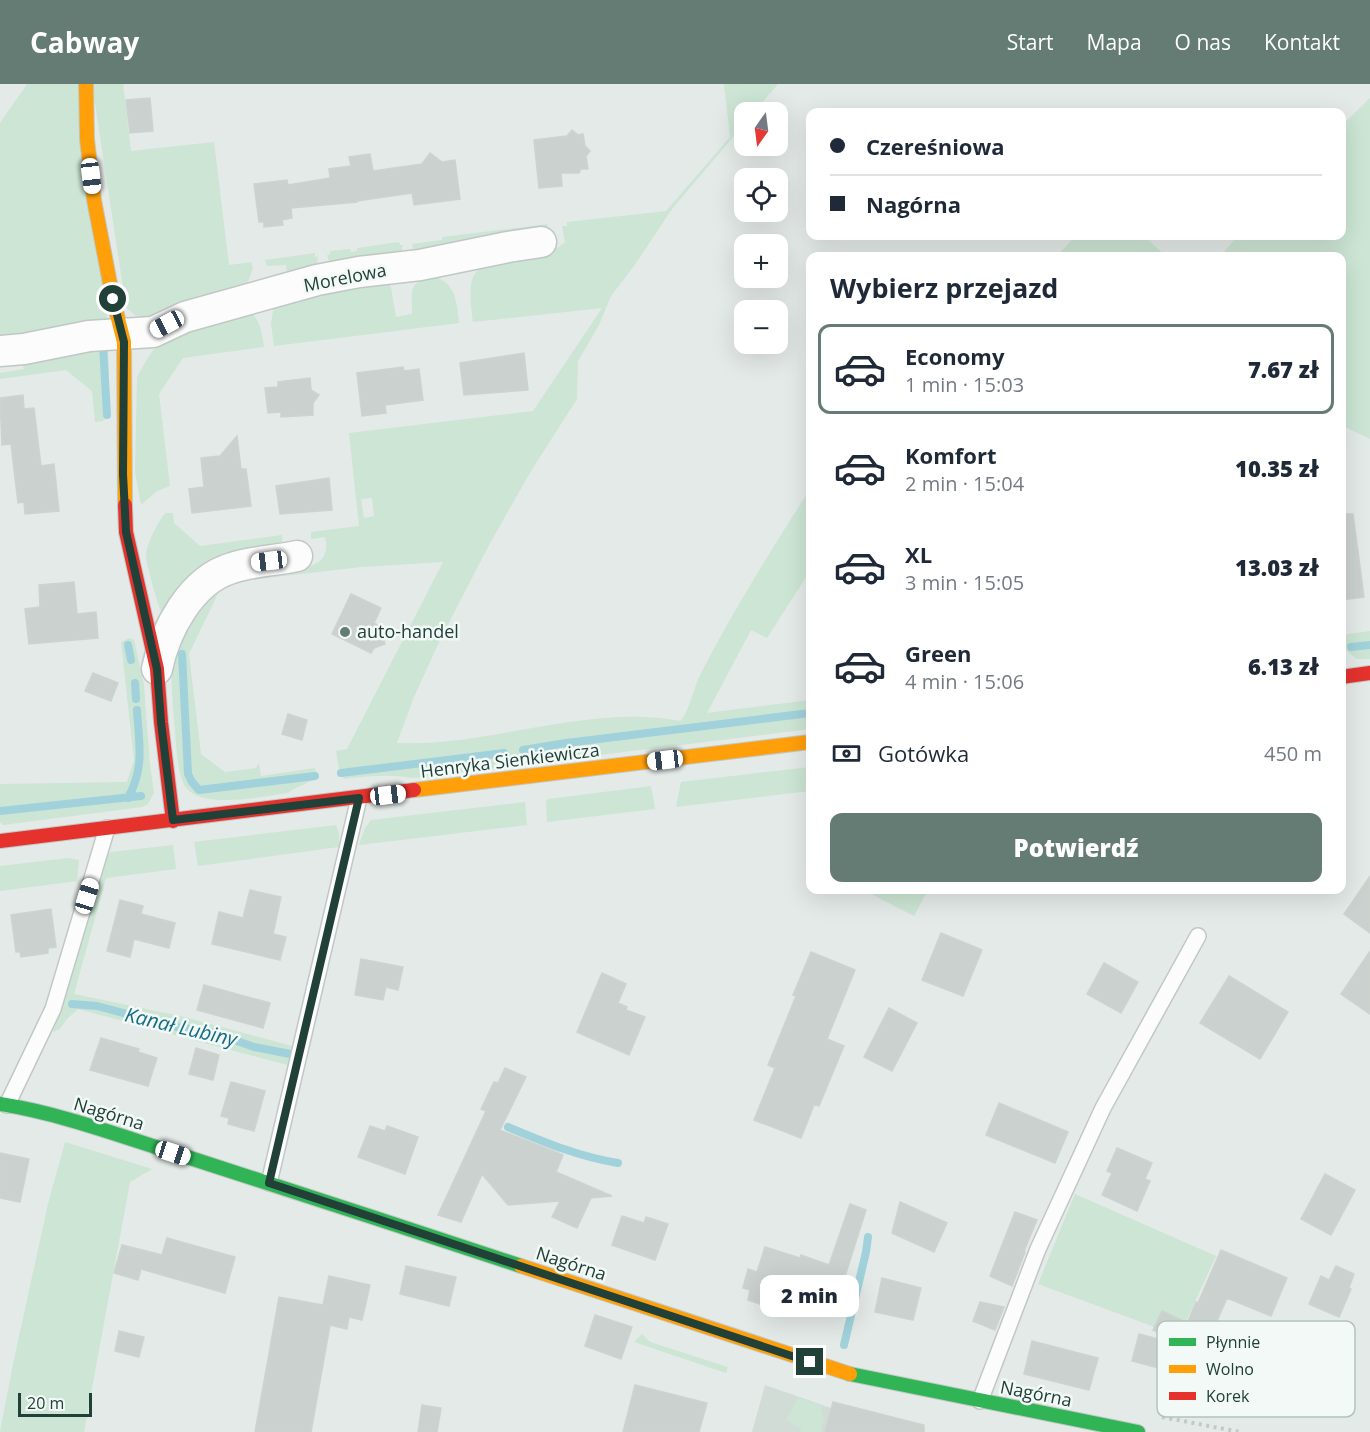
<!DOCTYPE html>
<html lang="pl">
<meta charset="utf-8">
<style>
:root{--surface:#fff;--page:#f2f2f3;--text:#1f2937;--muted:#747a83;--line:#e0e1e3;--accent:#657c75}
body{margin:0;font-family:"Open Sans",sans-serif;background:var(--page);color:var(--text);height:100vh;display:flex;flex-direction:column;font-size:22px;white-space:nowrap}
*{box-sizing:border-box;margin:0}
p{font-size:20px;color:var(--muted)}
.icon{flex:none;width:33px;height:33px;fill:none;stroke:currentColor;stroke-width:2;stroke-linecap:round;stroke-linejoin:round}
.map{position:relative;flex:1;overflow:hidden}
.drawer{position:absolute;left:806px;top:168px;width:540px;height:642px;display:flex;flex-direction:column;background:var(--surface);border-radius:12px;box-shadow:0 6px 24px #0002}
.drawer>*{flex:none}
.top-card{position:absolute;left:806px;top:24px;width:540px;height:132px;border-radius:12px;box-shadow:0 6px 24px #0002;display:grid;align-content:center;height:132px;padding:0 24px;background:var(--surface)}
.needle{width:39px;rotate:194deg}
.tools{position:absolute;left:734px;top:18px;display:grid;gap:12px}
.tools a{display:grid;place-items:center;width:54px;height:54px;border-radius:12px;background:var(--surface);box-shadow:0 6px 24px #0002;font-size:30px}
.scale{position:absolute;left:18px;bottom:15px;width:74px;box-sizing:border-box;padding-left:6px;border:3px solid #204038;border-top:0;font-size:16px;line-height:21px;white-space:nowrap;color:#204038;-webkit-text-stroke:4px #f2f9f6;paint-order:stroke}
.end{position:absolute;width:27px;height:27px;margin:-14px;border:8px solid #204038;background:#fff;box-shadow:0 0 0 3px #fff}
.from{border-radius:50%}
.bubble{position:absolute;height:42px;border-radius:12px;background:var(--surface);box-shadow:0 6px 24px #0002;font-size:20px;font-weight:800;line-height:42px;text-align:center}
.car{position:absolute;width:18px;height:36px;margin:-18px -9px;border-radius:8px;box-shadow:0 0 4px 2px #0007;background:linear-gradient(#fff 24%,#345 0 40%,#fff 0 76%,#345 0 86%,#fff 0)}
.top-card b{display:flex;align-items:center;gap:21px;height:57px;font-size:22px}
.top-card b+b{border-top:2px solid var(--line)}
.top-card i{width:15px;height:15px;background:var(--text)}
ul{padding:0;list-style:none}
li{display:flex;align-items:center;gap:18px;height:90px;margin:0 12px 9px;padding:0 12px;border:3px solid transparent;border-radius:12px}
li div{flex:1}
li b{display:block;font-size:22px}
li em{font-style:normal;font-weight:800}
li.current{border-color:var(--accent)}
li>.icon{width:54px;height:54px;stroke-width:1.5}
h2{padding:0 24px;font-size:27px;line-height:72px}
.pay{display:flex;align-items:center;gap:15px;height:66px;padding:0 24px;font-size:22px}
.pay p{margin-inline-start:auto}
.button{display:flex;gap:12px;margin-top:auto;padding:12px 24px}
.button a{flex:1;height:69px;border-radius:12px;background:var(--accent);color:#fff;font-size:24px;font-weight:800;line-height:69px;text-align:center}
header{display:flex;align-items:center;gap:36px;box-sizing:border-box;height:84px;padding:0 30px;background:var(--accent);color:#fff}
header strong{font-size:28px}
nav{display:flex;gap:33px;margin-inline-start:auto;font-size:21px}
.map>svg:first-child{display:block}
.built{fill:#d1dcd7}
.green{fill:#cce5d4;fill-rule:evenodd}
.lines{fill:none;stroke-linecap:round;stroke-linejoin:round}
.stream{stroke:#a1d2dc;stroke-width:8}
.building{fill:#cbd1cf;stroke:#cdd3d0;stroke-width:1.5}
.lane-casing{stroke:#c1c7c5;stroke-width:18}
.street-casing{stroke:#c1c7c5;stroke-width:33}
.fast-casing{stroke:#c0c8c5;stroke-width:16}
.slow-casing{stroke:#c0c8c5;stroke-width:16}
.jam-casing{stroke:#c0c8c5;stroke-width:16}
.path{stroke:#c1cac8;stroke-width:4;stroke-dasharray:3 4.5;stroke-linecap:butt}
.lane{stroke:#fbfcfb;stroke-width:15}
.street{stroke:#fbfcfb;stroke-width:30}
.fast{stroke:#30b455;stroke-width:14}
.slow{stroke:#ff9f0a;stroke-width:14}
.jam{stroke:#e5322d;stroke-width:14}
.route{stroke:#204038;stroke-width:8}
.poi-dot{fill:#657c75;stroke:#f2f9f6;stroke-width:2}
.labels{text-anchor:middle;stroke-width:5;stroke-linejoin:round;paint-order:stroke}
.street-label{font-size:18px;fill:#204038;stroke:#f2f9f6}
.poi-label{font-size:18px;fill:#204038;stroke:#f2f9f6;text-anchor:start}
.water-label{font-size:20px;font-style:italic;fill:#146c82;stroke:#f2f9f6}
.key{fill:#f2f9f6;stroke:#b3c2bd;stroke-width:1.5}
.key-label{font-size:16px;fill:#204038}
</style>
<header>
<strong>Cabway</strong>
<nav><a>Start</a><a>Mapa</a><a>O nas</a><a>Kontakt</a></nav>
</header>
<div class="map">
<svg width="1370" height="1348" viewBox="0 0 1370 1348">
<rect width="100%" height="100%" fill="#e4eae7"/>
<path class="built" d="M 765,1301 L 831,1324 L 825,1348 L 752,1348 Z"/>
<path class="green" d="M 27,0 L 79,0 L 108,238 L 0,260 L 0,39 Z
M 92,0 L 123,0 L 131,67 L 214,58 L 229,181 L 251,178 L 253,184 L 248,198 C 236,203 224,204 212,209 C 188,217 149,251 126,223 Z
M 724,0 L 778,0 L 754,28 L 744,28 L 744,40 L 672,125 L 634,182 L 611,212 L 599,241 L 578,277 L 577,315 L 531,387 L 489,461 L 440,556 L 413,615 L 397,659 C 490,663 589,619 680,637 C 689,629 694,603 700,591 C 733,527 771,466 810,405 L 810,487 L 767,554 L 751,546 L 707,629 L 810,616 L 810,645 L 413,694 C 390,690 368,692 344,695 L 340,690 L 336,667 L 347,665 L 443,478 L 361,483 L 223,499 L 189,570 L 201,670 L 225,688 L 256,684 L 259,679 L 261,692 L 315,684 L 317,693 C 308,700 297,702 288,709 C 263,712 192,729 182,696 C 177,680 176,663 175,646 C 171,600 165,558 195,519 C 201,512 206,504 213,498 C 222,492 237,487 248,486 C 271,484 336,496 325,453 L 311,455 L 311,448 L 359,442 L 349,349 L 533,327 L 602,224 L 473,238 C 468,203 466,178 508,173 C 517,172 527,172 536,170 C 547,168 557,166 565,158 L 562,142 L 567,142 L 567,138 L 666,127 L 730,53 ZM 372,414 L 374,432 L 364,434 L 361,415 Z
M 1370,14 L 1370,355 L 1341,341 L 1341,172 L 1220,172 L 1238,152 L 1341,152 L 1341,42 Z
M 548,140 L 546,144 L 414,169 L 412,160 L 442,156 L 442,153 Z
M 1075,152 L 1144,152 L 1166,172 L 1057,172 Z
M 399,158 L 400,161 L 403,161 L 400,171 L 331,183 L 327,171 L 330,170 L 330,167 L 350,165 L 351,168 L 357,167 L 357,164 Z
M 315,169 L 315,173 L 318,172 L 317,182 L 287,190 L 286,181 L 267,182 L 265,176 Z
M 433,192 C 456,199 457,218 459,239 L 274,262 L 271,239 L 274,221 L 382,196 L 389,200 L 391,204 L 396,233 L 412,230 C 412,208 408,197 433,192 Z
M 250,228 C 261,236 262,251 264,263 L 183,274 L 159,310 L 170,402 L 157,407 L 141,421 L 135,388 L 137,293 L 147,275 L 154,265 L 173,249 Z
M 108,262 L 110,330 L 103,337 L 95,338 L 92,307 L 66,286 L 0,295 L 0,289 L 24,285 L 22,279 Z
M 166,429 L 173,429 L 174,439 L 200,462 L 282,451 L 282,458 L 281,461 L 163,532 C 158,522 147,483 146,472 C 146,462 159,434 166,429 Z
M 1370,547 L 1370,575 L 1357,575 C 1348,569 1341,561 1341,551 Z
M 129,554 L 134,556 L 144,601 L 150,681 L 154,709 L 148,720 L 142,723 L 3,741 L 0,738 L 0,700 L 127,698 L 134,676 L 121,558 Z
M 810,683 L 810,707 L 676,723 L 681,698 Z
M 651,702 L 655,725 L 547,738 L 546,718 L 548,715 Z
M 525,718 L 527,741 L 359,761 L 365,744 L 371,736 Z
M 336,741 L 339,749 L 339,763 L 198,782 L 194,758 Z
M 173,761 L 176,785 L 106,794 L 74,910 L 180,932 L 296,963 L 291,982 L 78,925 L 67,935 L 60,945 L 53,948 L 107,772 L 111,768 Z
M 68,774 L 79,776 L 77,797 L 0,807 L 0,782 Z
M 863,806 L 928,806 L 914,832 Z
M 65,1058 L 152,1085 L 130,1098 L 84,1348 L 0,1348 L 14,1275 L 48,1120 Z
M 1075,1110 L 1216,1172 L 1179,1252 L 1038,1200 Z
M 642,1250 L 650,1258 L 728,1283 L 726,1289 L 634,1258 Z
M 798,1314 L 820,1321 L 824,1336 L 821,1348 L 801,1348 L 801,1345 L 786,1336 Z"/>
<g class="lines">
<path class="stream" d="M 103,261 L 107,331
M 128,561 L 131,576
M 1351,563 L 1370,561
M 182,570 L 188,690 L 192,698 L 199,706 L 315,692
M 135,599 L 136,615
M 523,666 L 566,659 L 810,629
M 341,689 L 504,669
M 128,714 C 145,683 139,660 137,626
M 0,727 L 141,712
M 72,920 L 97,922 L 176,943 L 212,948 L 254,963 L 290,970
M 508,1043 C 544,1058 579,1073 618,1079
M 844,1261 L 866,1168 L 868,1153"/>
</g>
<path class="building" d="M 150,14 L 153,47 L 130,49 L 126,16 Z
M 572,46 L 578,51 L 583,50 L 585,62 L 590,67 L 586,72 L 588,85 L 581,85 L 579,89 L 561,89 L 562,102 L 539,104 L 534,56 L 567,52 Z
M 430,69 L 442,78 L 455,76 L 460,115 L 414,121 L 412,109 L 357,117 L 357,118 L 291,124 L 292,134 L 282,136 L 283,141 L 264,143 L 264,138 L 259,138 L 254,100 L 287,96 L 288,101 L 330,94 L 329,85 L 351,82 L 349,73 L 370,70 L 373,87 L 422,80 Z
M 524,269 L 528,306 L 464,311 L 460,279 Z
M 403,283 L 404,287 L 419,285 L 423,316 L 385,321 L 386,329 L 362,332 L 357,289 Z
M 310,294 L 311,306 L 319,311 L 313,319 L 313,331 L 281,333 L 281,328 L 268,329 L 265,304 L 278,303 L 278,298 Z
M 23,311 L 24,325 L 34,324 L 41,382 L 54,380 L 59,427 L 25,430 L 24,418 L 18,419 L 11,360 L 2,361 L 0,314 Z
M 237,352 L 241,385 L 246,385 L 251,422 L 192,429 L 189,405 L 204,403 L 201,374 L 220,372 Z
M 329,394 L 332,426 L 280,430 L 276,402 Z
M 1341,430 L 1353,430 L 1364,513 L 1341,516 Z
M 74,498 L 77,530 L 96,528 L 98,554 L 29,560 L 25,525 L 40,523 L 39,501 Z
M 351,510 L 381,524 L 374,539 L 379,542 L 385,560 L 374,564 L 371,569 L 332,550 Z
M 93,589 L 118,599 L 111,617 L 85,607 Z
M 288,630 L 307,636 L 302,656 L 282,650 Z
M 1370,792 L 1370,849 L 1344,830 Z
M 250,806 L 281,813 L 273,850 L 286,853 L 280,876 L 212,860 L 219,828 L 243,834 Z
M 120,816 L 143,822 L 141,830 L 175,839 L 169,864 L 134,855 L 130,873 L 107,867 Z
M 51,825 L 56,863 L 48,864 L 48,869 L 21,873 L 20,868 L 16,868 L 11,831 Z
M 941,849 L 982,866 L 963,912 L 922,896 Z
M 1370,867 L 1370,930 L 1341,910 Z
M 811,868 L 855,886 L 827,955 L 844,962 L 819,1022 L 814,1021 L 801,1054 L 754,1036 L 775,984 L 768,981 L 796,912 L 793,911 Z
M 361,875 L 403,883 L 398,906 L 386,903 L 383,916 L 355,911 Z
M 1104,879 L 1138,898 L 1121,929 L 1087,910 Z
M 602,889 L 626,900 L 618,919 L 627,923 L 626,926 L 645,933 L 629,971 L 577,948 Z
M 1229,892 L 1288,928 L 1260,975 L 1200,939 Z
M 204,901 L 270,919 L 263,944 L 197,926 Z
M 889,924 L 917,939 L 892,987 L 864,973 Z
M 101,954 L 139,965 L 138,968 L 157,974 L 148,1002 L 90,986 Z
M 196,964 L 219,971 L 213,996 L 189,990 Z
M 505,984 L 526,993 L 500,1046 L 563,1071 L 556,1088 L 612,1112 L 591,1114 L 577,1144 L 552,1133 L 560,1117 L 508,1121 L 482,1090 L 461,1138 L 438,1131 L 486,1027 L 481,1025 L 494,998 L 498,999 Z
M 231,998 L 265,1007 L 254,1047 L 228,1040 L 229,1034 L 221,1032 Z
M 999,1019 L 1068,1048 L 1055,1079 L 986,1051 Z
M 370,1042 L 385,1047 L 387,1042 L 418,1053 L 405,1090 L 358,1073 Z
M 1117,1064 L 1152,1079 L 1145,1095 L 1150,1097 L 1137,1127 L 1102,1111 L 1112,1089 L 1107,1087 Z
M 0,1069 L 29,1075 L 20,1118 L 0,1114 Z
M 1325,1090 L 1355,1106 L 1331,1151 L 1301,1135 Z
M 900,1118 L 947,1139 L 934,1168 L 892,1149 Z
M 850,1120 L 866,1126 L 834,1227 L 788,1213 L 783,1228 L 748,1216 L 750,1206 L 743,1204 L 748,1185 L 757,1188 L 765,1163 L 800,1174 L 801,1171 L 829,1181 Z
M 1015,1128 L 1037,1136 L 1024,1167 L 1025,1168 L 1012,1202 L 990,1192 Z
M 622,1132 L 644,1139 L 646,1133 L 668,1140 L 655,1176 L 612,1161 Z
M 167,1154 L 235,1173 L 225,1209 L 141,1185 L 138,1196 L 114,1189 L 122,1161 L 162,1171 Z
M 1221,1166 L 1287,1194 L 1271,1232 L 1227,1214 L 1204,1267 L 1153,1246 L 1162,1227 L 1187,1239 L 1196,1218 L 1198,1219 Z
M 406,1182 L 456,1193 L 449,1222 L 400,1210 Z
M 1336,1182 L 1354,1190 L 1349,1204 L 1351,1205 L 1339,1233 L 1309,1220 L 1321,1192 L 1329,1196 Z
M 329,1192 L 370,1201 L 362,1236 L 349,1233 L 347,1245 L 330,1241 L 311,1348 L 255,1348 L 279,1213 L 323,1221 Z
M 882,1194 L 921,1204 L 913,1236 L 875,1228 Z
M 980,1218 L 1004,1223 L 995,1246 L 973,1237 Z
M 595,1231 L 632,1243 L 621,1275 L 585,1262 Z
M 119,1247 L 144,1253 L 139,1273 L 115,1267 Z
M 1139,1250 L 1166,1257 L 1159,1284 L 1132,1277 Z
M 1032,1257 L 1098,1274 L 1089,1306 L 1024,1290 Z
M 635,1301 L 707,1319 L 699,1348 L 623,1348 Z
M 833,1318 L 924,1341 L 924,1348 L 825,1348 Z
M 422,1321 L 441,1324 L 437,1348 L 418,1348 Z"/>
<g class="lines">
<g class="lane-casing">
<path id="lane" d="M 7,1021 L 53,925 L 107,744
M 269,1099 L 359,714
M 980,1317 L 1038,1165 L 1103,1024 L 1198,852"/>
</g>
<g class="street-casing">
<path id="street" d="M 0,267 L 24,265 L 89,252 L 153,248 L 185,233 L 317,196 L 359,188 L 420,181 L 508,163 L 541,158
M 157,585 C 165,546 191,496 232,484 C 253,477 275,477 297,472"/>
</g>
<g class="fast-casing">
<path id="fast" d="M 0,1020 C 63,1030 123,1053 184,1072 C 296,1108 409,1145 521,1182
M 850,1290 L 1138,1348"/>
</g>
<g class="slow-casing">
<path id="slow" d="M 86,0 L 87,55 L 94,116 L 113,215 L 124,258 L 125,421
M 414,706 L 810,658
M 521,1182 L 850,1290"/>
</g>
<g class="jam-casing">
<path id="jam" d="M 125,421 L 126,448 L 157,585 L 161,638 L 173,737
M 1341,593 L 1370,589
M 0,757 L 414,706"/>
</g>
<path class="path" d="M 1162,1333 L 1240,1348"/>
<use href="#lane" class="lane"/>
<use href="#street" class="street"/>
<use href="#fast" class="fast"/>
<use href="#slow" class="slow"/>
<use href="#jam" class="jam"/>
</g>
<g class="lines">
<path class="route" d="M 113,215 L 124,258 L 123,390 L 126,448 L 157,585 L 161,638 L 173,736 L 359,714 L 269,1099 L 810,1278"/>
</g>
<circle class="poi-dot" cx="345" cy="548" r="6"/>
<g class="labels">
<g class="street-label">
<text transform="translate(345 194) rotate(-11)" y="6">Morelowa</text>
<text transform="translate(510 677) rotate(-7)" y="6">Henryka Sienkiewicza</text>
<text transform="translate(109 1030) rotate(17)" y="6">Nagórna</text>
<text transform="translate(571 1180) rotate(18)" y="6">Nagórna</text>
<text transform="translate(1036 1310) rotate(11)" y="6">Nagórna</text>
</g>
<g class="poi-label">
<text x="357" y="554">auto-handel</text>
</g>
<g class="water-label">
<text transform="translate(181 943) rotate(13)" y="7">Kanał Lubiny</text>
</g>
</g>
<rect x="1157" y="1237" width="198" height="96" rx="9" class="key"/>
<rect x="1169" y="1254" width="27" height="8" fill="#30b455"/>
<rect x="1169" y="1281" width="27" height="8" fill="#ff9f0a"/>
<rect x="1169" y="1308" width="27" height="8" fill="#e5322d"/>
<g class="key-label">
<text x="1206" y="1264">Płynnie</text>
<text x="1206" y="1291">Wolno</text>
<text x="1206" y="1318">Korek</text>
</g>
</svg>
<div class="tools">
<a><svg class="needle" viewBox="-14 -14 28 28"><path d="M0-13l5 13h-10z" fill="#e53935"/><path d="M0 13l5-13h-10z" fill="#747a83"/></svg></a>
<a><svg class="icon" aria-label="locate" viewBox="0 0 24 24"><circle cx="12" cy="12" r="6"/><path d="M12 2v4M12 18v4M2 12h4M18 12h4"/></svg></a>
<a>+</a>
<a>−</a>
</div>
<div class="scale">20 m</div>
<i class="end from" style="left:113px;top:215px"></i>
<i class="end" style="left:810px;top:1278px"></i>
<div class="bubble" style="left:760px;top:1191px;width:99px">2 min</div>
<i class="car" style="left:91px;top:92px;rotate:173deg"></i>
<i class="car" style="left:167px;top:240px;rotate:242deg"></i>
<i class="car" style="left:269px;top:477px;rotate:263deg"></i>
<i class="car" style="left:665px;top:676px;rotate:263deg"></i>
<i class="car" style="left:388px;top:711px;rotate:83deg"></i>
<i class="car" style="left:87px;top:812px;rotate:17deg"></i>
<i class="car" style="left:173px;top:1069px;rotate:108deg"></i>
<div class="top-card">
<b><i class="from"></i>Czereśniowa</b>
<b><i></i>Nagórna</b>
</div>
<section class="drawer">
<h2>Wybierz przejazd</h2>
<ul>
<li class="current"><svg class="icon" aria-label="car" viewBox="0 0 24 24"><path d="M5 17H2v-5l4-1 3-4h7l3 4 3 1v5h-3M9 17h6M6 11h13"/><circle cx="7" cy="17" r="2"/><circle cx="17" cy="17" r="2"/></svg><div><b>Economy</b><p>1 min · 15:03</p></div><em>7.67 zł</em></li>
<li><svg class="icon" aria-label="car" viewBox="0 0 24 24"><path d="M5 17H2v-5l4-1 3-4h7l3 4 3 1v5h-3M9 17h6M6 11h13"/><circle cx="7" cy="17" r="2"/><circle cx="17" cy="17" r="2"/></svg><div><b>Komfort</b><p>2 min · 15:04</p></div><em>10.35 zł</em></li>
<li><svg class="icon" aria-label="car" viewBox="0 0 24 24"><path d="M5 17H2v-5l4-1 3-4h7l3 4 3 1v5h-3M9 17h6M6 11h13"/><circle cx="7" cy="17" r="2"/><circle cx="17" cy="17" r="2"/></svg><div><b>XL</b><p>3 min · 15:05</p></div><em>13.03 zł</em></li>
<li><svg class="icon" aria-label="car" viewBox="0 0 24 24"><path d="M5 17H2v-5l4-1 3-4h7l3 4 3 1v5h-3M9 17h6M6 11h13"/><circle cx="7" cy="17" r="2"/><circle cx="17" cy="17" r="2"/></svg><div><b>Green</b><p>4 min · 15:06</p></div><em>6.13 zł</em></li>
</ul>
<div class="pay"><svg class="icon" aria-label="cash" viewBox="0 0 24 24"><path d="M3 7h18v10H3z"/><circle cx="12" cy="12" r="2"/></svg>Gotówka<p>450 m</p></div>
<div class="button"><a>Potwierdź</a></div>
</section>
</div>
